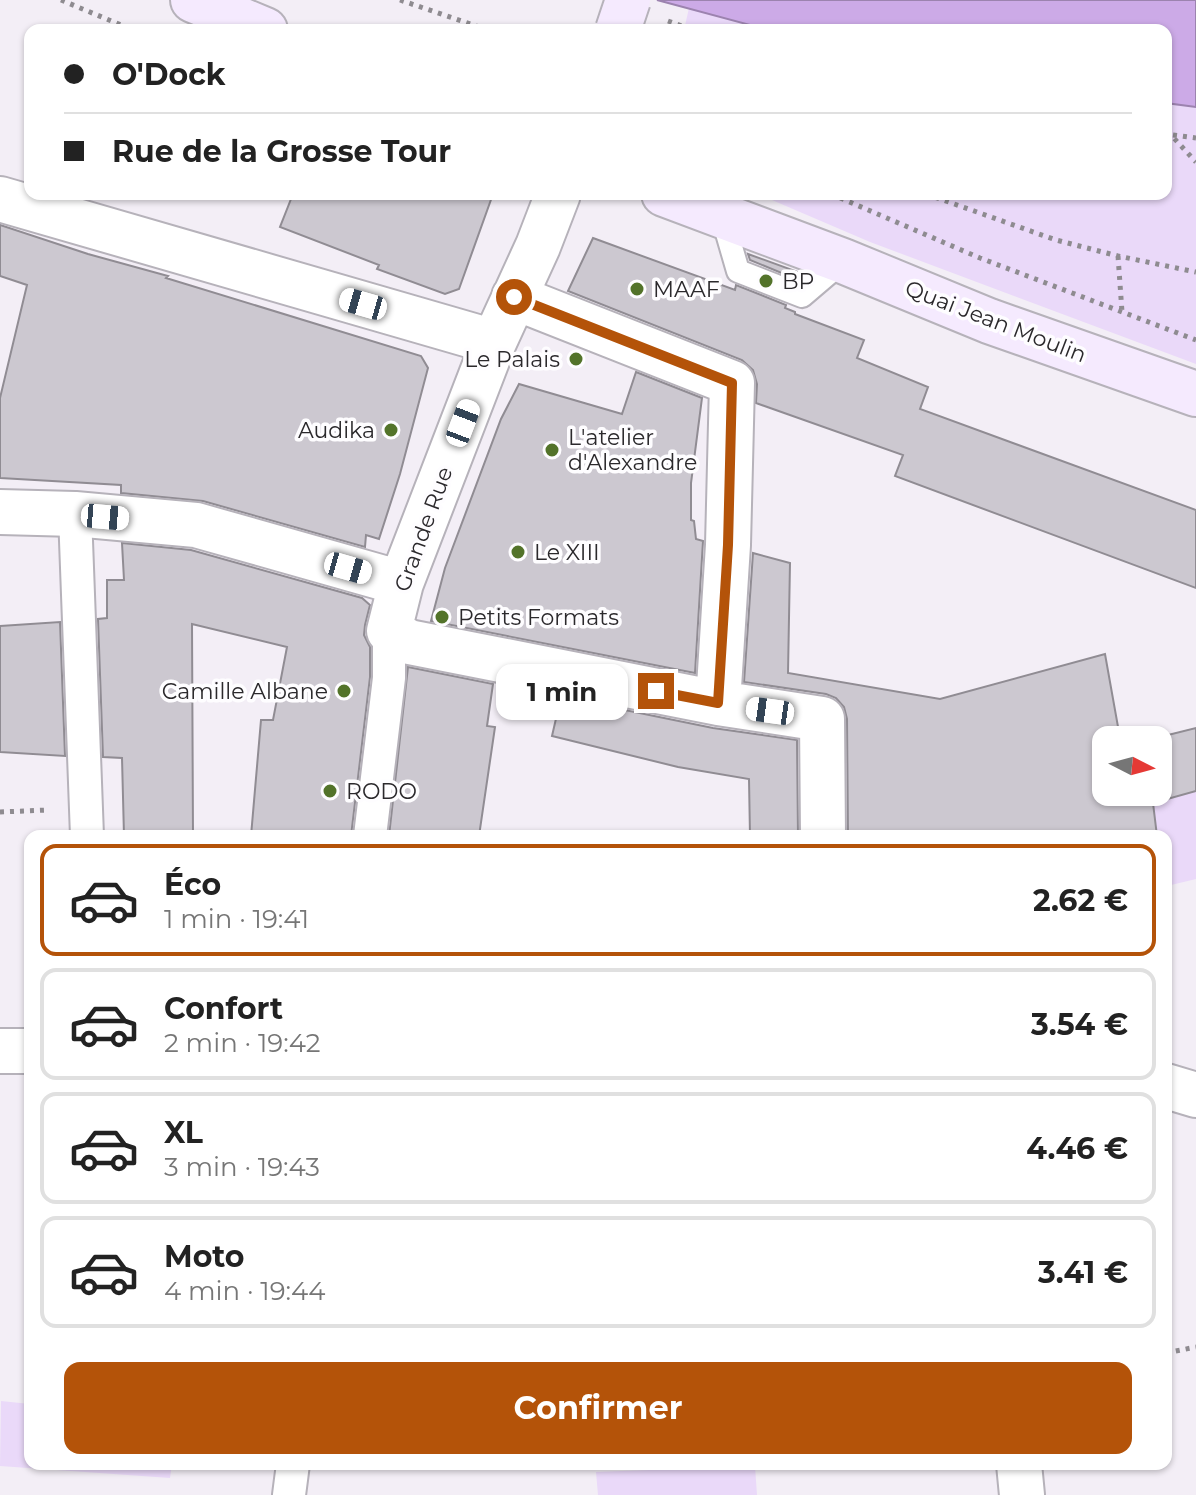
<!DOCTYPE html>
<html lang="fr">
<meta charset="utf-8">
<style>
:root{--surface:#fff;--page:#f2f2f2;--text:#222;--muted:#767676;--line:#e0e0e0;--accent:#b45309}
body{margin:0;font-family:Montserrat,sans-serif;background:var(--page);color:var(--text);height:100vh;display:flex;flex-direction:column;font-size:30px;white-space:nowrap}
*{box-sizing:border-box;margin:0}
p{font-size:26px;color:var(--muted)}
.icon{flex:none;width:44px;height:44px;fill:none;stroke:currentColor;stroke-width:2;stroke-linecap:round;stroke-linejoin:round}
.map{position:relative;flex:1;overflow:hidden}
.panel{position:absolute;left:24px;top:830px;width:1148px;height:640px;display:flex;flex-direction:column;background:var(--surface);border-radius:16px;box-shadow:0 2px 6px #0004}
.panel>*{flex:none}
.guide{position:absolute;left:24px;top:24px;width:1148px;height:176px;border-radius:16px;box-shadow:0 2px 6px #0004;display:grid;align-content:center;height:176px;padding:0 40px;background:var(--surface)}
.needle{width:52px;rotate:96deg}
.controls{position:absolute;left:1092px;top:726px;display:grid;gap:16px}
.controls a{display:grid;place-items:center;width:80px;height:80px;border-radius:16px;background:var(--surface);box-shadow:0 2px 6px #0004;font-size:40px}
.end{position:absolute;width:36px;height:36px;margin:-18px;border:10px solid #b45309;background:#fff;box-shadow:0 0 0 4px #fff}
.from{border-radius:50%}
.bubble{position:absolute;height:56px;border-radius:16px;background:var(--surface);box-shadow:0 2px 6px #0004;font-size:26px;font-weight:700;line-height:56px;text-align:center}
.car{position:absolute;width:24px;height:48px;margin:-24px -12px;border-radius:10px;box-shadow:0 0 6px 2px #0007;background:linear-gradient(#fff 24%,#345 0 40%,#fff 0 76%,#345 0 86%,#fff 0)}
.guide b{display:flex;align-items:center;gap:28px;height:76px;font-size:30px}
.guide b+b{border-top:2px solid var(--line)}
.guide i{width:20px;height:20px;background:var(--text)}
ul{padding:14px 0 0;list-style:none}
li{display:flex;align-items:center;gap:24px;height:112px;margin:0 16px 12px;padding:0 24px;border:4px solid var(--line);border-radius:16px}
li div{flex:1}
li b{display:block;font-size:30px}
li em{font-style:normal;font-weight:700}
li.active{border-color:var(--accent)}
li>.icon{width:72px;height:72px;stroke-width:1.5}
.action{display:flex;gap:16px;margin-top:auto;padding:16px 40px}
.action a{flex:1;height:92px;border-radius:16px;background:var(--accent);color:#fff;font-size:32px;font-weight:700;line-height:92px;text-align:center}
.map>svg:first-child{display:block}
.green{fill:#ead9f9}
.water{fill:#ccaae7;stroke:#9c83af;stroke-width:2}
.building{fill:#ccc8d0;stroke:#908c93;stroke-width:2}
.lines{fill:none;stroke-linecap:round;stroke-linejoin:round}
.service-casing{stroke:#b6b2ba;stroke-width:26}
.pedestrian-casing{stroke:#b6b2ba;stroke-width:36}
.minor-casing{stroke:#b6b2ba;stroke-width:48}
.secondary-casing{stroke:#b6b2ba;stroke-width:48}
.path{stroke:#8e8b90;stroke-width:5;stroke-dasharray:4 6;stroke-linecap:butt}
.service{stroke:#fff;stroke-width:22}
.pedestrian{stroke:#fff;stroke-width:32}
.minor{stroke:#fff;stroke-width:44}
.secondary{stroke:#f5eafe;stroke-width:44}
.secondary-bridge-casing{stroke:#b6b2ba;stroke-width:48;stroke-linecap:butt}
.secondary-bridge{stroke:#f5eafe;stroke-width:44}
.route{stroke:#b45309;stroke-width:10}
.poi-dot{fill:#53732a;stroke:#fefdff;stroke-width:3}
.labels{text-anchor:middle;stroke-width:7;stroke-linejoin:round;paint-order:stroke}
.poi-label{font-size:22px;fill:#2b292c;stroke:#fefdff;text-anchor:start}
.street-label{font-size:22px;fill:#2b292c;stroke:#fefdff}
</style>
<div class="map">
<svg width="1196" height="1495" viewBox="0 0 1196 1495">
<rect width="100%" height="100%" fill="#f3eef6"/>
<path class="green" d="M 689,8 L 769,30 L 684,30 Z
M 1166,103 L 1196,107 L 1196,364 L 870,242 L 758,194 L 1166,194 Z
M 1196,791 L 1196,879 L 1167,886 L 1166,836 L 1157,836 L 1152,792 Z
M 1,1401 L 30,1404 L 30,1464 L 172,1464 L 170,1478 L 0,1466 Z
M 755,1466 L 757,1495 L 598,1495 L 596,1472 Z"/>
<path class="water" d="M 657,0 L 1196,0 L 1196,107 L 1166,103 L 1166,30 L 769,30 Z"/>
<path class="building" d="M 293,194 L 493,194 L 459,289 L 445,294 L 377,269 L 379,265 L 280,227 Z
M 0,225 L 88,254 L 168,276 L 166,278 L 421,356 L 428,368 L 400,474 L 379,539 L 366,535 L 365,547 L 203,501 L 121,493 L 121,485 L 0,478 L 0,398 L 27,285 L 0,276 Z
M 593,238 L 735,290 L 736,285 L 786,305 L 785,308 L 795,312 L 795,314 L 864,340 L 857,358 L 928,387 L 920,409 L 1196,510 L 1196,588 L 895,476 L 903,455 L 756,403 L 757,384 L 753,370 L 742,360 L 568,291 Z
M 748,254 L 798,272 L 796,279 L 750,260 Z
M 636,372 L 702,398 L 691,483 L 691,520 L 694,521 L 696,539 L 703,541 L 695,673 L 431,621 L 445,568 L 501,419 L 519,384 L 622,414 Z
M 122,543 L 191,550 L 362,598 L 370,605 L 365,625 L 364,635 L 370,647 L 370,677 L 351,836 L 251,836 L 261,720 L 273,720 L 287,647 L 192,624 L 193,836 L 124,836 L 122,758 L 103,757 L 98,619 L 107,618 L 107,580 L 124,580 Z
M 753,553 L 790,563 L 788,673 L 940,699 L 1105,654 L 1120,738 L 1144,732 L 1146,740 L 1106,740 L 1106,792 L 1158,792 L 1158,740 L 1148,740 L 1196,728 L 1196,791 L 1153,803 L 1157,836 L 848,836 L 847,719 L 844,707 L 836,698 L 826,694 L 744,682 Z
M 60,622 L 65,756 L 0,752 L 0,626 Z
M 408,667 L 493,684 L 487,726 L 495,727 L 479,836 L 389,836 Z
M 561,697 L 713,728 L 797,740 L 798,836 L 750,836 L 749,779 L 678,767 L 552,736 Z"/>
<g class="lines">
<g class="service-casing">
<path id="service" d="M 722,216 L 738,271 L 802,296 L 843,261"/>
</g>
<g class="pedestrian-casing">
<path id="pedestrian" d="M 75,514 L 87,836
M 370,836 L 389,678 L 389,631
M 289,1495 L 293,1464"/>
</g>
<g class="minor-casing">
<path id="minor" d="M 558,194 L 538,246 L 494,342 L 401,583 L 389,631 L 409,642 L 718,703 L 822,719 L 823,836
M 0,199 L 494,342
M 514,297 L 732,383 L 728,545 L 718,703
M 0,512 L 75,514 L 196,525 L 401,583
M 0,1051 L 30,1051
M 1166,1086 L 1196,1095
M 1019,1464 L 1022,1495"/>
</g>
<g class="secondary-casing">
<path id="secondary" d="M 193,0 L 265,30
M 664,194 L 843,261 L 989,321 L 1196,394"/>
</g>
<path class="path" d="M 61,0 L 133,30
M 400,0 L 488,30
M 668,21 L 693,30
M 1166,135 L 1171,135 L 1196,162
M 1173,135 L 1196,138
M 831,194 L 980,258 L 1196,340
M 926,194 L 1056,240 L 1118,256 L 1196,272
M 1118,256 L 1122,312
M 0,812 L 47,810
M 1166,1353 L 1196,1347"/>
<use href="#service" class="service"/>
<use href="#pedestrian" class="pedestrian"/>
<use href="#minor" class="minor"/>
<use href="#secondary" class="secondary"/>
<g class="secondary-bridge-casing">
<path id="secondary-bridge" d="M 618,30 L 628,0"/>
</g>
<use href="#secondary-bridge" class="secondary-bridge"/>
</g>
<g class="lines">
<path class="route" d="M 514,297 L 732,383 L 728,545 L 718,703 L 656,691"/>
</g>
<g class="poi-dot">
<circle cx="766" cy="281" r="8"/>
<circle cx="637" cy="289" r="8"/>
<circle cx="576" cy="359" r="8"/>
<circle cx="391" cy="430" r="8"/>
<circle cx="552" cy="450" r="8"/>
<circle cx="518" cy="552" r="8"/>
<circle cx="442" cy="617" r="8"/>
<circle cx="344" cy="691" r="8"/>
<circle cx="330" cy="791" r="8"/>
</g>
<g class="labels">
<g class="poi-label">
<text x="782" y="289">BP</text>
<text x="653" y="297">MAAF</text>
<text x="560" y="367" text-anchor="end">Le Palais</text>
<text x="375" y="438" text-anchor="end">Audika</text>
<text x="568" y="445">L'atelier<tspan x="568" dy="25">d'Alexandre</tspan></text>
<text x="534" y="560">Le XIII</text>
<text x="458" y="625">Petits Formats</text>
<text x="328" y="699" text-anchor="end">Camille Albane</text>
<text x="346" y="799">RODO</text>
</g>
<g class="street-label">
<text transform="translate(996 321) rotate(21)" y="8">Quai Jean Moulin</text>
<text transform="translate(423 529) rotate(-70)" y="8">Grande Rue</text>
</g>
</g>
</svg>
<div class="controls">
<a><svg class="needle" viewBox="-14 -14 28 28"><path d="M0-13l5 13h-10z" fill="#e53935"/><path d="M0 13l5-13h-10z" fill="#767676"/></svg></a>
</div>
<i class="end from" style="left:514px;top:297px"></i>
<i class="end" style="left:656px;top:691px"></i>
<div class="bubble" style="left:496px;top:664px;width:132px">1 min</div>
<i class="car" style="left:363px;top:304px;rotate:286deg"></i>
<i class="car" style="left:463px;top:423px;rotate:21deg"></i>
<i class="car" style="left:105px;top:517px;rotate:95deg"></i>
<i class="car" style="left:348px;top:568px;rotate:106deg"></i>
<i class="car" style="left:770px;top:711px;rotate:278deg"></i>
<div class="guide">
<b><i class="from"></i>O'Dock</b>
<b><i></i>Rue de la Grosse Tour</b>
</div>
<section class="panel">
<ul>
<li class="active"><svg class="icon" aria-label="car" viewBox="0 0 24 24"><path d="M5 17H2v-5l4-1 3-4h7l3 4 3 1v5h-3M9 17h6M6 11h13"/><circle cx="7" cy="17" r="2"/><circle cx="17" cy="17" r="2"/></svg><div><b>Éco</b><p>1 min · 19:41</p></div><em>2.62 €</em></li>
<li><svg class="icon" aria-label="car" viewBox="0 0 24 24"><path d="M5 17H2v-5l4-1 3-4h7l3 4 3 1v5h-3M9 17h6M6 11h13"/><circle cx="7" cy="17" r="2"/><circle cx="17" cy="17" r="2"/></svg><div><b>Confort</b><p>2 min · 19:42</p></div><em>3.54 €</em></li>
<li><svg class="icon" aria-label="car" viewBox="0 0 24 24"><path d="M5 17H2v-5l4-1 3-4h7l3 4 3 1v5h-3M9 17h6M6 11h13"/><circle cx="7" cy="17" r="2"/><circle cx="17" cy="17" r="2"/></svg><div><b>XL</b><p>3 min · 19:43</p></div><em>4.46 €</em></li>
<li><svg class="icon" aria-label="car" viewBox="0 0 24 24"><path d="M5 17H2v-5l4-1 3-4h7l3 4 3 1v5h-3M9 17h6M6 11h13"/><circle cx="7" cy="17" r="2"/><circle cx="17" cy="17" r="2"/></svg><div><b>Moto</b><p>4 min · 19:44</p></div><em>3.41 €</em></li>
</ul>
<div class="action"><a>Confirmer</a></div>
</section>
</div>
